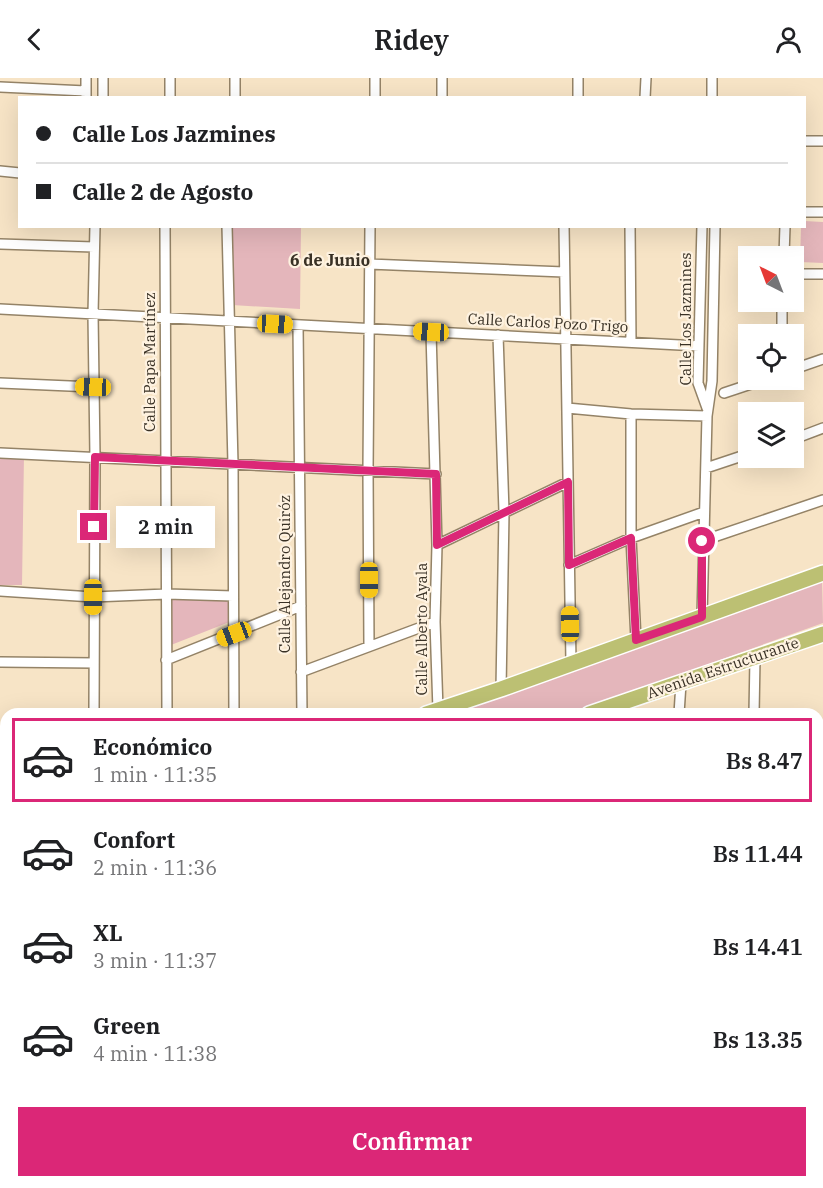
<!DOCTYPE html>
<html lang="es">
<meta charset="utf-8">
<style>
:root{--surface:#fff;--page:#f2f2f2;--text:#202124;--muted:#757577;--line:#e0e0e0;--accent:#db2777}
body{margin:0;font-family:"IBM Plex Serif",serif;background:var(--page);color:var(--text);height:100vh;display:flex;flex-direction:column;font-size:22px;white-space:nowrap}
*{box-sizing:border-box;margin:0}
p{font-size:20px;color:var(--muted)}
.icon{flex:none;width:33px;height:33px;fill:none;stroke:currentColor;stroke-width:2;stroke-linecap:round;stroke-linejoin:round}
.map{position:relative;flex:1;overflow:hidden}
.panel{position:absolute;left:0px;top:630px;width:824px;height:480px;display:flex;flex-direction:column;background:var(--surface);border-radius:18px 18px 0 0;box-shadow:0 6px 24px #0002}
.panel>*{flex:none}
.guide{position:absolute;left:18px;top:18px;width:788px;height:132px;border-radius:0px;box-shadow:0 6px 24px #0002;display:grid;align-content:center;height:132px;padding:0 18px;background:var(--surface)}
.needle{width:39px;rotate:318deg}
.controls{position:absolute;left:738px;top:168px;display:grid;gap:12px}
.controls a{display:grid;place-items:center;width:66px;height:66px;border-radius:0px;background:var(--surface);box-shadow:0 6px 24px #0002;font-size:30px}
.end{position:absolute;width:27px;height:27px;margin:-14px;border:8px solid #db2777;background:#fff;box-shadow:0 0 0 3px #fff}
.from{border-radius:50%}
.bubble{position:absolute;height:42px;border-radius:0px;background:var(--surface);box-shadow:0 6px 24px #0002;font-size:20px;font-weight:600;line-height:42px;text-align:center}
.car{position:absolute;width:18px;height:36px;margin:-18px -9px;border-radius:8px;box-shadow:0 0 4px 2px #0007;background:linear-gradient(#f5c518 24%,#345 0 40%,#f5c518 0 76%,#345 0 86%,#f5c518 0)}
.guide b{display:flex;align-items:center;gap:21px;height:57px;font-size:22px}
.guide b+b{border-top:2px solid var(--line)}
.guide i{width:15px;height:15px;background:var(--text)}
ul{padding:10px 0 0;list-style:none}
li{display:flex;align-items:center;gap:18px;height:84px;margin:0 12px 9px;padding:0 6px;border:3px solid transparent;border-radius:0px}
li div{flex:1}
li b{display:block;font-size:22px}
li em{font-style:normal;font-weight:600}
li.on{border-color:var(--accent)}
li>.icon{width:54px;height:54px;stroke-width:1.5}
.action{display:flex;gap:12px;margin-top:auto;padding:12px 18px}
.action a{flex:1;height:69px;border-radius:0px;background:var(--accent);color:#fff;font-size:24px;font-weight:600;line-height:69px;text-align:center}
header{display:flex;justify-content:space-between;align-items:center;height:78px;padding:0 18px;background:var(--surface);font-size:27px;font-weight:600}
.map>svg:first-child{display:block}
.green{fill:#e4b6bb}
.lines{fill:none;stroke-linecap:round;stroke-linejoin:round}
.minor-casing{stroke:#948367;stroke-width:12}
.primary-casing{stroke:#fff;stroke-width:18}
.minor{stroke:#fff;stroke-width:9}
.primary{stroke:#bcc073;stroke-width:15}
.route{stroke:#db2777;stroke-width:8}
.labels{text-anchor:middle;stroke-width:4.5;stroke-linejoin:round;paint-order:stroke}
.street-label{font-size:15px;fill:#393125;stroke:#fef2e0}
.neighbourhood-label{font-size:16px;font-weight:bold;fill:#393125;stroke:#fef2e0}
</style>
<header><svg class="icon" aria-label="back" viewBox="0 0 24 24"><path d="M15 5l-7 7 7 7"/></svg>Ridey<svg class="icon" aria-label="person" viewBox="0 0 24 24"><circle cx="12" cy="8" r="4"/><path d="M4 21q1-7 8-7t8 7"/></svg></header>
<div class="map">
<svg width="823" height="1110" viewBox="0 0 823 1110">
<rect width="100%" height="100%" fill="#f7e4c6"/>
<path class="green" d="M 804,143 L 823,144 L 823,185 L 800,184 L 801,149 L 804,148 Z
M 233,149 L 301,149 L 300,231 L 232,227 Z
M 24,377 L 22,507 L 0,507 L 0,378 Z
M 822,501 L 823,545 L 569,636 L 445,636 Z
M 169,517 L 228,521 L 232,543 L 171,567 Z
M 6,790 L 6,826 L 0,828 L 0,792 Z
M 234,1104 L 276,1104 L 276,1110 L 234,1110 Z"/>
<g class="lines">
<g class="minor-casing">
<path id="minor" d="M 86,0 L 86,20
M 103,0 L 103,20
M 170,0 L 170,20
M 235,0 L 235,20
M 712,0 L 712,20
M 0,9 L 86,13
M 375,20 L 375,0
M 442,20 L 442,0
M 578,20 L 578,0
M 645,20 L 646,0
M 804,63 L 823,63
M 0,93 L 20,95
M 804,134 L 823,134
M 165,148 L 167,636
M 227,148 L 233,386 L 234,636
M 564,148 L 571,585
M 630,148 L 631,264
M 702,148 L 698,305 L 707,330
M 0,166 L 94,169
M 784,178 L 785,148
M 369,186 L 564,194
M 794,196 L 823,196
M 0,231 L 699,268
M 298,247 L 302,636
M 431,254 L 437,467 L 435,544 L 438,632
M 782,256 L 782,224
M 498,257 L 504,434 L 501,611
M 794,291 L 823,281
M 0,305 L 93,309
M 724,315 L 763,302
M 567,330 L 631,336 L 707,338
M 631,336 L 631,460 L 636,562
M 794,361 L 823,350
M 0,375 L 436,396
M 706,390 L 748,376
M 702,463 L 823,422
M 437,467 L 568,404
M 569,487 L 631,460 L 704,434
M 0,513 L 93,519 L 167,516 L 233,518
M 702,539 L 707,338 L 712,303 L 715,148
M 369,568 L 368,393 L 370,148
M 166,582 L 301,528
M 0,584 L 94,585
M 301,594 L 435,544
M 94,636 L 95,379 L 93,236 L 95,148
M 679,636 L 681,605
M 754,636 L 755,580
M 818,776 L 823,776
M 818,862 L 823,862
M 0,908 L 6,908
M 0,973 L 6,973
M 0,1054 L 6,1054
M 818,1082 L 823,1082
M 136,1104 L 136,1110
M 511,1104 L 512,1110
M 592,1104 L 592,1110
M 674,1104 L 674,1110
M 219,1110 L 219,1104
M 426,1110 L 426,1104
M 755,1110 L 755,1104"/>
</g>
<g class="primary-casing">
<path id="primary" d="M 426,636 L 501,611 L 823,495
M 589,636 L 823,556
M 0,780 L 6,778
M 0,839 L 6,837"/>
</g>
<use href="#minor" class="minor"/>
<use href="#primary" class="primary"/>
</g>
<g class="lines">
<path class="route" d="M 94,449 L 95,379 L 436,396 L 437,467 L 568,404 L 569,487 L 631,460 L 636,562 L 702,539 L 702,463"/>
</g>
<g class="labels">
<g class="street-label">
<text transform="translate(686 241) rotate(-90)" y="5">Calle Los Jazmines</text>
<text transform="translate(548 245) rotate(3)" y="5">Calle Carlos Pozo Trigo</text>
<text transform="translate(150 284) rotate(-90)" y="5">Calle Papa Martínez</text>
<text transform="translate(285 496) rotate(-90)" y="5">Calle Alejandro Quiróz</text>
<text transform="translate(422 551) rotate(-90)" y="5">Calle Alberto Ayala</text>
<text transform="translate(723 590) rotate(-19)" y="5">Avenida Estructurante</text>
</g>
<g class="neighbourhood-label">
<text x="330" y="188">6 de Junio</text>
</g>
</g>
</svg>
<div class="controls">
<a><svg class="needle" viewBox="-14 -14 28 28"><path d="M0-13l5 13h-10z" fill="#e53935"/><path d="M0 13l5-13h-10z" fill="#757577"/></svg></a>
<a><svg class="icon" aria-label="locate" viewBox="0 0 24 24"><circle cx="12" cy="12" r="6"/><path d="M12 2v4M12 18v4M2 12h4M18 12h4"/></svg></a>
<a><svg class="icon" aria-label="layers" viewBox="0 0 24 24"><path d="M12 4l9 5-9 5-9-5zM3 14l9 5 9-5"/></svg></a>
</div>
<i class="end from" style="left:702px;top:463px"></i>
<i class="end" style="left:94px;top:449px"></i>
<div class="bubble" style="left:116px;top:428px;width:99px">2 min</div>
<i class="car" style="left:275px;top:246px;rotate:93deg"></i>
<i class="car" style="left:431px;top:254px;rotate:273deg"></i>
<i class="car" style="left:93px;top:309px;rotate:272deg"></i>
<i class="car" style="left:369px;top:502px;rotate:180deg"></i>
<i class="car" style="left:93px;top:519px;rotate:180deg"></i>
<i class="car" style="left:570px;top:546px;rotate:359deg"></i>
<i class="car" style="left:234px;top:556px;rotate:249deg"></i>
<div class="guide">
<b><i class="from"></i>Calle Los Jazmines</b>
<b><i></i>Calle 2 de Agosto</b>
</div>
<section class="panel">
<ul>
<li class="on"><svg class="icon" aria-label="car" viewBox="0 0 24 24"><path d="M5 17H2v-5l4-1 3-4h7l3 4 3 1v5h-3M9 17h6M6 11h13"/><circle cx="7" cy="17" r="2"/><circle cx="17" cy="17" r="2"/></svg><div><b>Económico</b><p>1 min · 11:35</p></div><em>Bs 8.47</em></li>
<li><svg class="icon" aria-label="car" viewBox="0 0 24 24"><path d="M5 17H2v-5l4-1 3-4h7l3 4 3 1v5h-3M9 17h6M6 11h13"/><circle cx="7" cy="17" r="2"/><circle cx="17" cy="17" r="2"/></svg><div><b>Confort</b><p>2 min · 11:36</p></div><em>Bs 11.44</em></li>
<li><svg class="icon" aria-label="car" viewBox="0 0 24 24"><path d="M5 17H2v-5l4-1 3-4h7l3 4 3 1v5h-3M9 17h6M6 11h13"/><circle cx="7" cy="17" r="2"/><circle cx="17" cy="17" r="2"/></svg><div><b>XL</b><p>3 min · 11:37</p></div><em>Bs 14.41</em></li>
<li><svg class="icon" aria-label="car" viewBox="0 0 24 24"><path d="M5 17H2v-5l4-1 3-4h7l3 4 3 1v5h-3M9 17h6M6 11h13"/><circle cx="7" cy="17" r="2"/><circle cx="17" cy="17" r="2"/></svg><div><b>Green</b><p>4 min · 11:38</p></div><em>Bs 13.35</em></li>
</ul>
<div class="action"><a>Confirmar</a></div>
</section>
</div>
